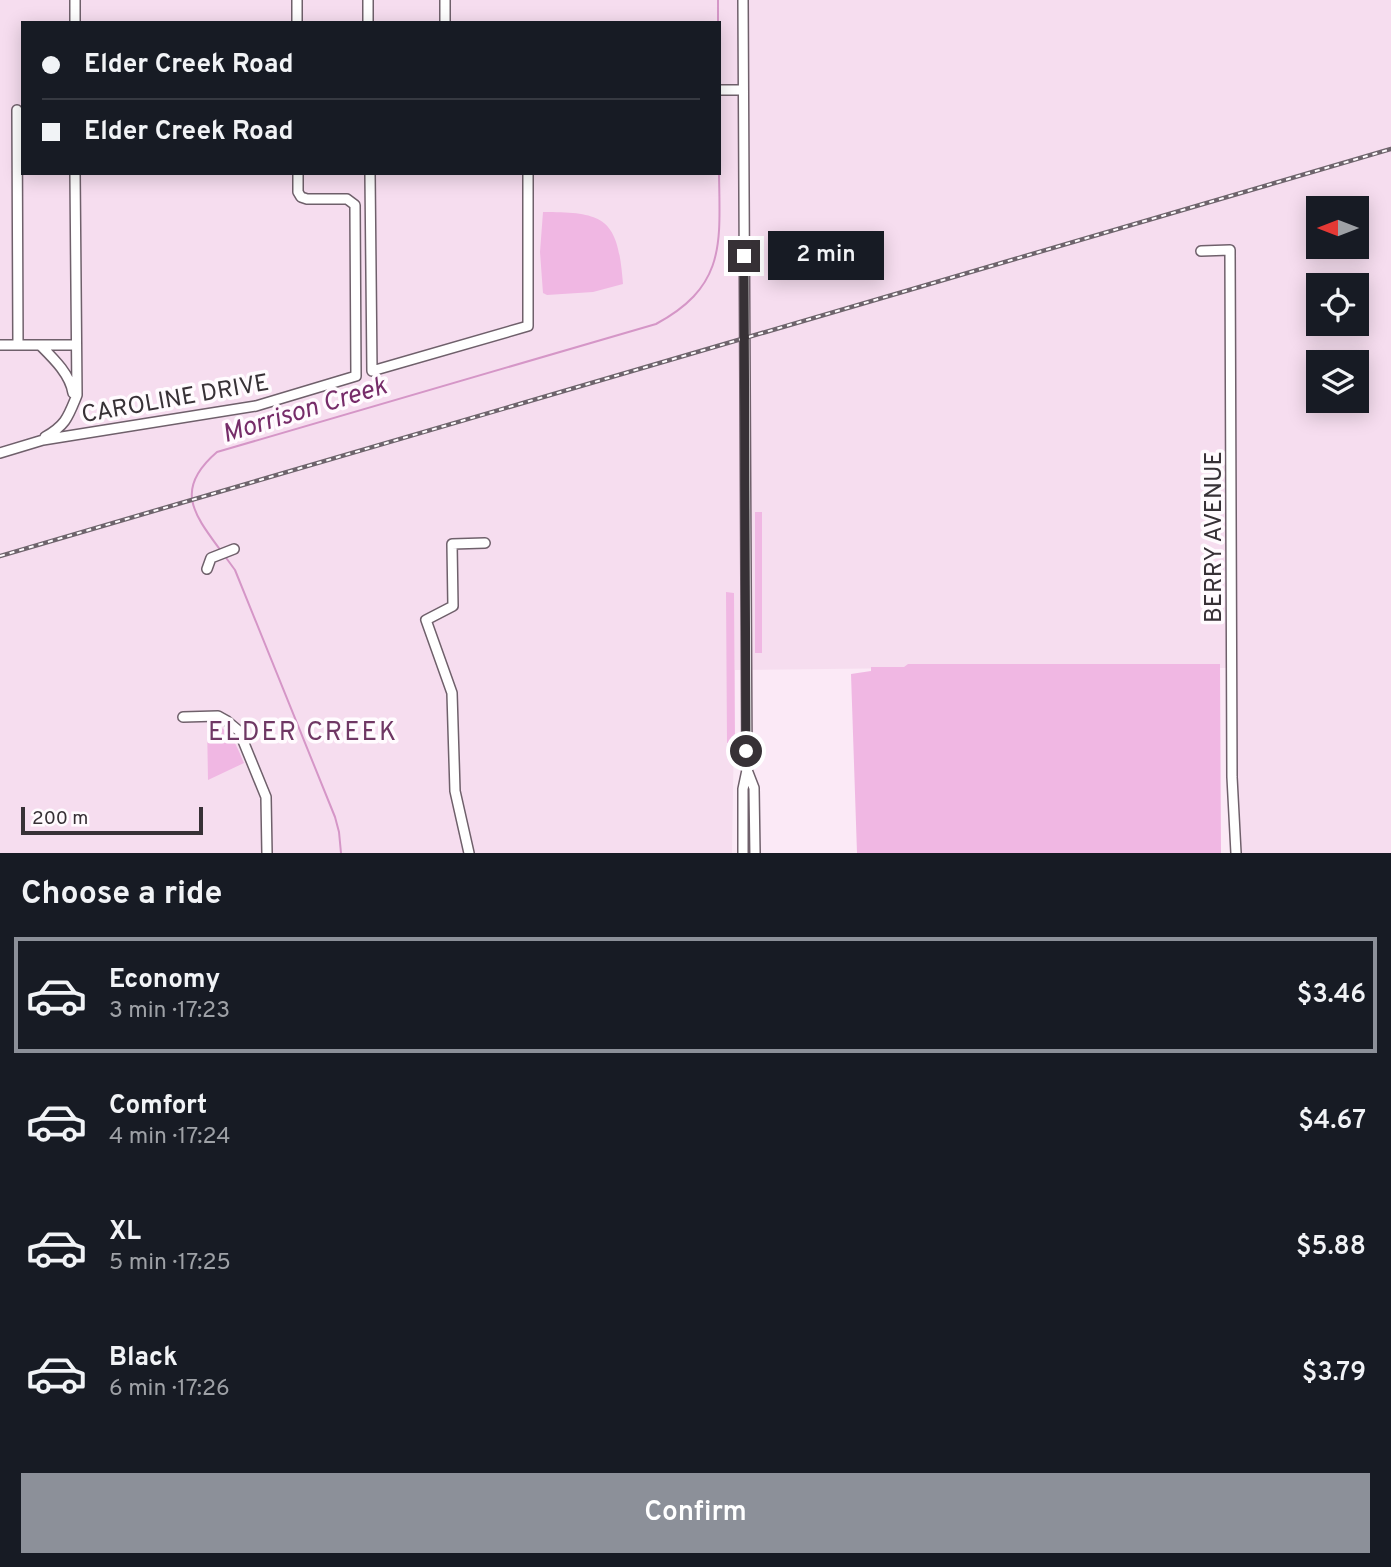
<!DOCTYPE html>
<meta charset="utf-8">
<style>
:root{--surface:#171b24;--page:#242831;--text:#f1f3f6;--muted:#9ea1a6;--line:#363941;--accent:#8c9099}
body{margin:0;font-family:Overpass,sans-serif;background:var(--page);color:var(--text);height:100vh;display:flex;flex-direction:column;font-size:26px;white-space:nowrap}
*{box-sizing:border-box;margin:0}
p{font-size:23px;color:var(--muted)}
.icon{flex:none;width:38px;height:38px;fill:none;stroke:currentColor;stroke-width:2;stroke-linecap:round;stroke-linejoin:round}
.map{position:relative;height:853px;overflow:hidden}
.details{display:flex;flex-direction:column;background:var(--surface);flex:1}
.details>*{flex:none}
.banner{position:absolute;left:21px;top:21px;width:700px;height:154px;border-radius:0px;box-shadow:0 4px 18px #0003;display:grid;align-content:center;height:154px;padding:0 21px;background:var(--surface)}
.needle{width:46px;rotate:270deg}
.tools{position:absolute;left:1306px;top:196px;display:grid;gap:14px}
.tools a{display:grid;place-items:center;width:63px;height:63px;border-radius:0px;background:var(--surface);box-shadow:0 4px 18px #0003;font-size:35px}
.scale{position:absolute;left:21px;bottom:18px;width:182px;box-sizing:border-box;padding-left:7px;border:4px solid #373136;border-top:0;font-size:19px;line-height:24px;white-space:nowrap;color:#373136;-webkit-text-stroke:5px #fffbfe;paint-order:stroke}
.end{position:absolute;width:32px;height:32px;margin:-16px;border:9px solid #373136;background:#fff;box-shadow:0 0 0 4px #fff}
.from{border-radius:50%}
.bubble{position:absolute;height:49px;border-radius:0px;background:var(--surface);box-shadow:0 4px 18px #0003;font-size:23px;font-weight:600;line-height:49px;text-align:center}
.banner b{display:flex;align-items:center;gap:24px;height:66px;font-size:26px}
.banner b+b{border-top:2px solid var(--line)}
.banner i{width:18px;height:18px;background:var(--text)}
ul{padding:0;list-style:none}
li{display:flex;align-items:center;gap:21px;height:116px;margin:0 14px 10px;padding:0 7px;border:4px solid transparent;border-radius:0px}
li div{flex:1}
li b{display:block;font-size:26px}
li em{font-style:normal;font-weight:600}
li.active{border-color:var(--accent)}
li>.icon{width:63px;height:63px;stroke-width:1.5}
h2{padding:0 21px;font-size:32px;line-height:84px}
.button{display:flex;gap:14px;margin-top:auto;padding:14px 21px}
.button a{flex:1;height:80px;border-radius:0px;background:var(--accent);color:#fff;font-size:28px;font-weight:600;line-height:80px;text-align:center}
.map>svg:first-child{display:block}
.built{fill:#f6ddef;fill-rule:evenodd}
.green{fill:#f0b7e3}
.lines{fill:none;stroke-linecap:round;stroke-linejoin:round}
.stream{stroke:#d596c7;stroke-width:2}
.minor-casing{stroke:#6f606b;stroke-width:12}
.minor{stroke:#fff;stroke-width:9}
.rail-casing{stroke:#6e646c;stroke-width:4.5}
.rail{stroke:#fffbfe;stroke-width:2;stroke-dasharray:5;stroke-linecap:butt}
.route{stroke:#373136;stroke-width:9}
.labels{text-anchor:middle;stroke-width:7;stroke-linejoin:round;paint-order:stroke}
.street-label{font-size:24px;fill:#373136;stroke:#fffbfe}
.water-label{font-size:26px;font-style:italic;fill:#762c69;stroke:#fffbfe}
.neighbourhood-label{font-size:26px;letter-spacing:2px;fill:#6f3764;stroke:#fffbfe}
</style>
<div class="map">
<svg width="1391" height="853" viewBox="0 0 1391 853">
<rect width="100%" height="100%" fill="#fbe9f6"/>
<path class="built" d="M 0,0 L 1391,0 L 1391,853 L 1237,853 L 1234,668 L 911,668 L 735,670 L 732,853 L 0,853 ZM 23,23 L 719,23 L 719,173 L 23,173 ZM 1318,208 L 1356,208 L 1356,247 L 1318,247 ZM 1318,285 L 1356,285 L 1356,324 L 1318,324 ZM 1318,362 L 1356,362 L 1356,401 L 1318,401 Z"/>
<path class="green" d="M 543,212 C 606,212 618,219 623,284 L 593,292 L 547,295 L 543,293 L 540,252 Z
M 755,512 L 762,512 L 762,653 L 755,653 Z
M 726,592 L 734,593 L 735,743 L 727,743 Z
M 908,664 L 1220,664 L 1221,853 L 857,853 L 851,674 L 871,671 L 871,667 L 904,667 Z
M 207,723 C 230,726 236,744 244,763 L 208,780 Z"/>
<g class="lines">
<path class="stream" d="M 718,0 L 718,23
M 221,551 C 193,513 174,489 217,452 L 656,324 C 726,286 720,244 719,173
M 224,555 L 235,570 L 335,817 L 339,832 L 341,853"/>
<g class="minor-casing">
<path id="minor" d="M 75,0 L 75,23
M 297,0 L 297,23
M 368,0 L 368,23
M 445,0 L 445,23
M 743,0 L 747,770 L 743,789 L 743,853
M 719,90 L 743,90
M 17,110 L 18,345
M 370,173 L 372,371 L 528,326 L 528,173
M 1201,251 L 1230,250 L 1232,777 L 1236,853
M 0,345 L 40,345 C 53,358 70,374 73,393
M 40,345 L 75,345
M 45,437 C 66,425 68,417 77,395 L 75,173
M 0,453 L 43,440 L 256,406 L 356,376 L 355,205 L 347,199 L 307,199 L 301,197 L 298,192 L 298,173
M 207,569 L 211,558 L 234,549
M 183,717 L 218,716 L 227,721 L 239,731 L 266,797 L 267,853
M 747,770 L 754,788 L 755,853
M 469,853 L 455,791 L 452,693 L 426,620 L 453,606 L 452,544 L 485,543"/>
</g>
<use href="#minor" class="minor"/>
<g class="rail-casing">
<path id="rail" d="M 0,556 L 1391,149"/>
</g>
<use href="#rail" class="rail"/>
</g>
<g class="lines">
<path class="route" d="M 744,256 L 746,751"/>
</g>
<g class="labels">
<g class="street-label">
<text transform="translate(175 398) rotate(-10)" y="8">CAROLINE DRIVE</text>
<text transform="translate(1213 537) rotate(-90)" y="8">BERRY AVENUE</text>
</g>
<g class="water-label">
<text transform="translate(304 409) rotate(-17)" y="9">Morrison Creek</text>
</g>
<g class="neighbourhood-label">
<text x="303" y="740">ELDER CREEK</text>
</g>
</g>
</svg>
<div class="tools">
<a><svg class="needle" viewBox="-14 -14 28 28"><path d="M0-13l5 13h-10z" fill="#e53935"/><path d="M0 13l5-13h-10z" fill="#9ea1a6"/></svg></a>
<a><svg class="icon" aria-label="locate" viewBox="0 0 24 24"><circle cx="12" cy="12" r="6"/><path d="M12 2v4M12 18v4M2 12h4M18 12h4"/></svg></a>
<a><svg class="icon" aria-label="layers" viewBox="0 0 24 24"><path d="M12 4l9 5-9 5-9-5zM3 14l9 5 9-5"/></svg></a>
</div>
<div class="scale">200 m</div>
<i class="end from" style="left:746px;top:751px"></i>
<i class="end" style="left:744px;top:256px"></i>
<div class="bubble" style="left:768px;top:231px;width:116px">2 min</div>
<div class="banner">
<b><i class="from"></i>Elder Creek Road</b>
<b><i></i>Elder Creek Road</b>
</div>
</div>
<section class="details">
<h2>Choose a ride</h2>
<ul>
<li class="active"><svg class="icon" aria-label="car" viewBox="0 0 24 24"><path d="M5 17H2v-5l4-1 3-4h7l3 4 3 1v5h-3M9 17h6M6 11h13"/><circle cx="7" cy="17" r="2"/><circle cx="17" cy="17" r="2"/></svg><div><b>Economy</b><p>3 min · 17:23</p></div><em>$3.46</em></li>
<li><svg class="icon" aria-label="car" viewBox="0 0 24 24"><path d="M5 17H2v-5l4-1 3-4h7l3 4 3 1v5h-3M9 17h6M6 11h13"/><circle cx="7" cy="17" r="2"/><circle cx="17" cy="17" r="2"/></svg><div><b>Comfort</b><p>4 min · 17:24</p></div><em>$4.67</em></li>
<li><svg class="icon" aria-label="car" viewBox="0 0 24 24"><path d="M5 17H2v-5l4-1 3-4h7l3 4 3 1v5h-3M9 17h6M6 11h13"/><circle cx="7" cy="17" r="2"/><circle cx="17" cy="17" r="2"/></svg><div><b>XL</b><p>5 min · 17:25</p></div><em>$5.88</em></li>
<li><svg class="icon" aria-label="car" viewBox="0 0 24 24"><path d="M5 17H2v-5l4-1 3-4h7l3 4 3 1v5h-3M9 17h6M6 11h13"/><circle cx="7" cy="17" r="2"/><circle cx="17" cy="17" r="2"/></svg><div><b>Black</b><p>6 min · 17:26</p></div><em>$3.79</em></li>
</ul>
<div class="button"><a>Confirm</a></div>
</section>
